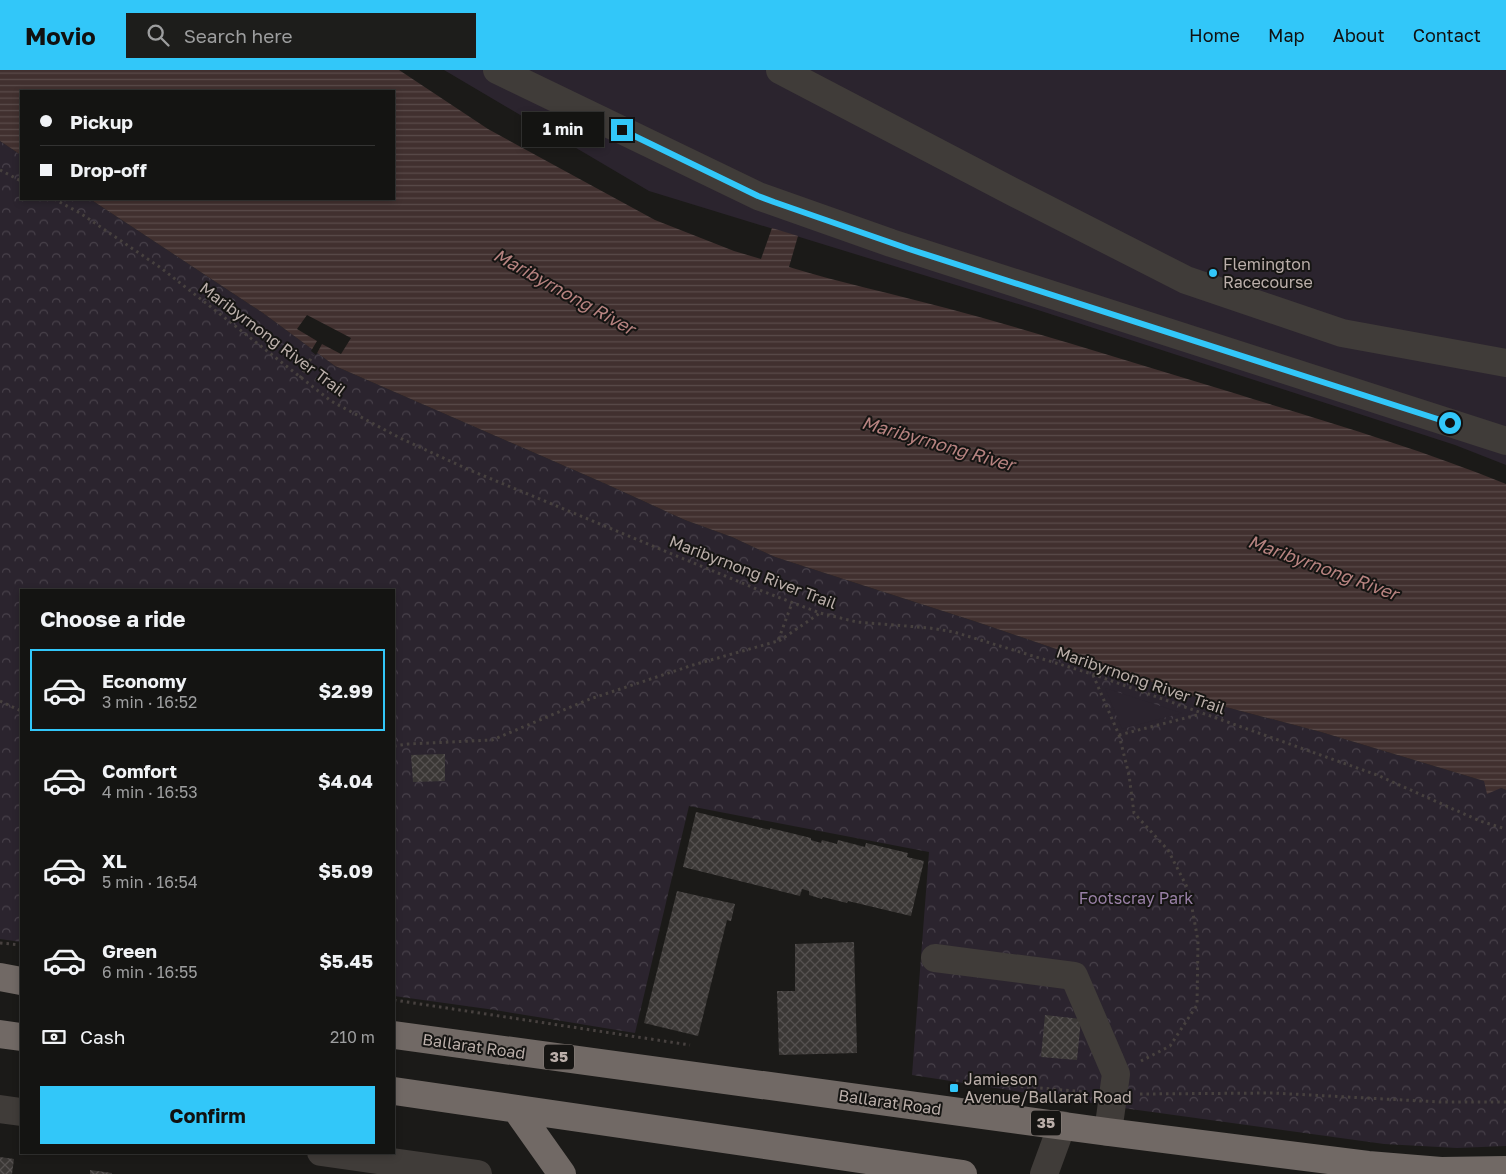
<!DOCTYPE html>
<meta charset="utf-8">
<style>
:root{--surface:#141412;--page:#1d1d1b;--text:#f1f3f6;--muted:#9d9e9f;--line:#333332;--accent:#32c7f9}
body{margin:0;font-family:"Golos Text",sans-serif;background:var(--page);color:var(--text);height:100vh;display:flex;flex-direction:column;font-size:19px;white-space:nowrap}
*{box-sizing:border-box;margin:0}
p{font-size:16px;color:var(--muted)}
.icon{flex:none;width:28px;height:28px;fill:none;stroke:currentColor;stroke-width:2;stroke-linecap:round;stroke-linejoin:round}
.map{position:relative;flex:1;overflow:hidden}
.drawer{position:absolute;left:20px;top:519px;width:375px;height:565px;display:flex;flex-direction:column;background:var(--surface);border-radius:0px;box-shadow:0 2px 8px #0003,0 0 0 1px var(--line)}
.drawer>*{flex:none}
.banner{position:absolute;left:20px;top:20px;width:375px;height:110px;border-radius:0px;box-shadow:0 2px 8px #0003,0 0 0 1px var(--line);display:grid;align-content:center;height:110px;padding:0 20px;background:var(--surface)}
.end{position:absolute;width:22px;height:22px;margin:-11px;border:6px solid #32c7f9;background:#111;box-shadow:0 0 0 2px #111}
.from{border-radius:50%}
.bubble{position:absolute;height:35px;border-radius:0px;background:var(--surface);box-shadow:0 2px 8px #0003,0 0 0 1px var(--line);font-size:16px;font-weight:700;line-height:35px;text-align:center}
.banner b{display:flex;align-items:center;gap:18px;height:48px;font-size:19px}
.banner b+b{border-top:1px solid var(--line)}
.banner i{width:12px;height:12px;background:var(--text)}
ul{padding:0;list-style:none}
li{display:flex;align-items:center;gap:15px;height:82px;margin:0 10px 8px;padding:0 10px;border:2px solid transparent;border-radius:0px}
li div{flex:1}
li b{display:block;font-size:19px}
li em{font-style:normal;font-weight:700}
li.active{border-color:var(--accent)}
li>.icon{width:45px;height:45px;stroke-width:1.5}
h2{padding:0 20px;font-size:22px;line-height:60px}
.pay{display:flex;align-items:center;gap:12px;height:55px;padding:0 20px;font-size:19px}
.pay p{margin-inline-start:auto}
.button{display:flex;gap:10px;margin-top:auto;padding:10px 20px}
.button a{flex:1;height:58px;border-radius:0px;background:var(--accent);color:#111;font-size:20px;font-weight:700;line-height:58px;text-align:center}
header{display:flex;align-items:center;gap:30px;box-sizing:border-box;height:70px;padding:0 25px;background:var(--accent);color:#111}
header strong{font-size:24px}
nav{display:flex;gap:28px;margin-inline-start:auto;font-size:18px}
.search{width:350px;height:45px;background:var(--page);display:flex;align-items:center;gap:12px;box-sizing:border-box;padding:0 18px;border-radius:0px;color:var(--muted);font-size:19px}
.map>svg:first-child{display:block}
.park{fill:url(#park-crowns)}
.garden{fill:#2b242e}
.water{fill:url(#water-rules)}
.pier{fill:#1b1a18}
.building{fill:url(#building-cross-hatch)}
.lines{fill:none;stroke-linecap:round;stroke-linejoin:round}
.path{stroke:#47413f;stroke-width:3;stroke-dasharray:2.5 4;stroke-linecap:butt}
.minor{stroke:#403c39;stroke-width:28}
.highway{stroke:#716965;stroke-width:28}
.route{stroke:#32c7f9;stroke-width:6}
.poi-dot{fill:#32c7f9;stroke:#161513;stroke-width:2}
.labels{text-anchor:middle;stroke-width:4;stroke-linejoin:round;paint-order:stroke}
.shield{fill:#161513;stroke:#8a817d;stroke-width:1}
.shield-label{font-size:15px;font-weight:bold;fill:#bbafaa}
.poi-label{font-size:16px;fill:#bbafaa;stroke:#161513;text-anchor:start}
.street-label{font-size:16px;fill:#bbafaa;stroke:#161513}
.park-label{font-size:16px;fill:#9980a6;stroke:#161513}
.water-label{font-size:18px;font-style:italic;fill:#b78380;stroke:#161513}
</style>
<header>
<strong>Movio</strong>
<div class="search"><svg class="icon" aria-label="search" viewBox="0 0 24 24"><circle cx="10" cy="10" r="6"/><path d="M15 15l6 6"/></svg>Search here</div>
<nav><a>Home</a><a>Map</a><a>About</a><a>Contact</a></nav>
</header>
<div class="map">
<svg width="1506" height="1104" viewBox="0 0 1506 1104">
<defs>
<pattern id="park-crowns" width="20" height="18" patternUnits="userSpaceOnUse" patternTransform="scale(1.25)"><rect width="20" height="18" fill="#2b242e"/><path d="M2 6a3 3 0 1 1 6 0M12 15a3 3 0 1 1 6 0" fill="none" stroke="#48414a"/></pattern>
<pattern id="water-rules" width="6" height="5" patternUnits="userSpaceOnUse" patternTransform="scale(1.25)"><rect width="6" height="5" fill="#41302f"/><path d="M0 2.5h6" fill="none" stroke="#5a4b4a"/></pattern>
<pattern id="building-cross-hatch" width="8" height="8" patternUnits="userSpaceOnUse" patternTransform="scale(1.25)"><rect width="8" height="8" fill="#3a3735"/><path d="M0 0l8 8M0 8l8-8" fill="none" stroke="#555150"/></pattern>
</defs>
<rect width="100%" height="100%" fill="#1b1a18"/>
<path class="park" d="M 0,71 L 21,85 L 21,129 L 90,129 L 263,243 L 335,296 L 606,414 L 685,450 L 732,467 L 775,487 L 977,552 L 1222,636 L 1321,662 L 1484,711 L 1506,720 L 1506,1076 L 1457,1078 L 1384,1074 L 1123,1038 L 912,1005 L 929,782 L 689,736 L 635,963 L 495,940 L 394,926 L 394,520 L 21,520 L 21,872 L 0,869 Z"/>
<path class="garden" d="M 444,0 L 1506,0 L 1506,395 L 1455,375 L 1041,241 L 649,121 Z
M 1105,618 L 1182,643 L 1122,659 Z"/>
<path class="water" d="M 0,0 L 399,0 L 488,59 L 655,150 L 734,181 L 761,189 L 772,158 L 798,166 L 789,197 C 841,213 894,224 946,238 C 1044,264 1140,295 1237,324 C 1327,352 1418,378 1506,414 L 1506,720 L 1501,718 L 1487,724 L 1484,711 L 1321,662 L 1222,636 L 977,552 L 775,487 L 732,467 L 685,450 L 606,414 L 335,296 L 263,243 L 90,129 L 394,129 L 394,21 L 21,21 L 21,85 L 0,71 Z"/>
<path class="pier" d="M 307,245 L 351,268 L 341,284 L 322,274 L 316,285 L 311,281 L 317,271 L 297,259 Z"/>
<path class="building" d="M 445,684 L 445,711 L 413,712 L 411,685 Z
M 696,742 L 770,760 L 770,758 L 811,768 L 811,770 L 821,773 L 822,770 L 837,774 L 838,770 L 865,777 L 866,773 L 908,783 L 907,787 L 924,791 L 911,846 L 848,831 L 847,833 L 823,827 L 822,829 L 809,825 L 809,821 L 802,819 L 800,826 L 683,797 Z
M 677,821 L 735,834 L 731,851 L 727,850 L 698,966 L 644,953 Z
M 854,872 L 857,983 L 779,985 L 777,921 L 795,921 L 795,874 Z
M 1045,945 L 1081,949 L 1077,990 L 1041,987 Z
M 0,1087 L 14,1089 L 12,1104 L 0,1104 Z
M 90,1100 L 112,1103 L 112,1104 L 90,1104 Z"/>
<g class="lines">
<path class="path" d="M 0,100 L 21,111
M 54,129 L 80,143 L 161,198 L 331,331 L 400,368 L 465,398 L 754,518 L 820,543 L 857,552 L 930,558 L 954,562 L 1092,604 L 1377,705 L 1480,751 L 1506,759
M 300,308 L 313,285
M 779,571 L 820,543
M 1093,605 L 1119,665 L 1129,705 L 1134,743 L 1168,780 L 1189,821 L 1198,871 L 1197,935 L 1170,976 L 1141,991
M 0,631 L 21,641
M 1119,665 L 1201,644
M 394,676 L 408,674 L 492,670 L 590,629 L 693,595 L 778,571 L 792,533
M 0,873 L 21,875
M 394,930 L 690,975
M 956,1011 L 1087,1022
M 1140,1024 L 1273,1023 L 1440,1032 L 1506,1032"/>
<path class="minor" d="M 497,0 L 758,126 L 891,173 L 1506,371
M 780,0 L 1015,123 L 1186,210 L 1342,263 L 1506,293
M 935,888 L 1074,906 L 1116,1004 L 1108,1062
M 0,1039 L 21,1042
M 321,1082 L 478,1104
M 1044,1104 L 1062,1055"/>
<path class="highway" d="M 0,907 L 21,911
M 0,964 L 21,967
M 394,965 L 1108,1062 L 1368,1095 L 1441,1101 L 1506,1100
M 394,1021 L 963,1104
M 516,1039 L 562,1104"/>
</g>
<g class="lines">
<path class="route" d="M 622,60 L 758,126 L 774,132 L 909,179 L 1450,353"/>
</g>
<g class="poi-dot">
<circle cx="1213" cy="203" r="5"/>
<rect x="949" y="1013" width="10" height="10" rx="2.5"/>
</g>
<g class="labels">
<g class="shield">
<rect x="544" y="974.5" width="30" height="25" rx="4"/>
<rect x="1031" y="1040.5" width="30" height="25" rx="4"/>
</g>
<g class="shield-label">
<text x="559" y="992">35</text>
<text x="1046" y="1058">35</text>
</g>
<g class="poi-label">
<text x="1223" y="200">Flemington<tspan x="1223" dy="18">Racecourse</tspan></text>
<text x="964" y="1015">Jamieson<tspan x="964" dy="18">Avenue/Ballarat Road</tspan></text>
</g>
<g class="street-label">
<text transform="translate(273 269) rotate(37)" y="6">Maribyrnong River Trail</text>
<text transform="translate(753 502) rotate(21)" y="6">Maribyrnong River Trail</text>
<text transform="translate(1141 610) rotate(19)" y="6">Maribyrnong River Trail</text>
<text transform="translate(474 976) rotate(8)" y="6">Ballarat Road</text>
<text transform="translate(890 1032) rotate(8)" y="6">Ballarat Road</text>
</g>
<g class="park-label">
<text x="1136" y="834">Footscray Park</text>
</g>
<g class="water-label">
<text transform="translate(564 222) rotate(29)" y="6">Maribyrnong River</text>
<text transform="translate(938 374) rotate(16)" y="6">Maribyrnong River</text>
<text transform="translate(1323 498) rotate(20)" y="6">Maribyrnong River</text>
</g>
</g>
</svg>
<i class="end from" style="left:1450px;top:353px"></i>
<i class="end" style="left:622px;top:60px"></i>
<div class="bubble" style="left:522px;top:42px;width:82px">1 min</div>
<div class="banner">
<b><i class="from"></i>Pickup</b>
<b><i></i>Drop-off</b>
</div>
<section class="drawer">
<h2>Choose a ride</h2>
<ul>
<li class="active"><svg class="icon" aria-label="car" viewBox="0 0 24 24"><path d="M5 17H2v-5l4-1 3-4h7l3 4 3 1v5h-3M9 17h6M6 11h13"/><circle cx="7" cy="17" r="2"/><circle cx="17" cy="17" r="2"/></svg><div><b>Economy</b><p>3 min · 16:52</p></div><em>$2.99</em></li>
<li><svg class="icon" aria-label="car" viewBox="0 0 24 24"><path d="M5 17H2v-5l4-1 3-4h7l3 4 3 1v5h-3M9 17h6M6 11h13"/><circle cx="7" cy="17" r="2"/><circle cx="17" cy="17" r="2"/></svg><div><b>Comfort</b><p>4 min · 16:53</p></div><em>$4.04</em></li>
<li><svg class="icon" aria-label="car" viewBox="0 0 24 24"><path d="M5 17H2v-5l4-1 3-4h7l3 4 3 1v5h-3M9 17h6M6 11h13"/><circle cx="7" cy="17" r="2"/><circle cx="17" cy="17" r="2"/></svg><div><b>XL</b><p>5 min · 16:54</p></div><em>$5.09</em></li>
<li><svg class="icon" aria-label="car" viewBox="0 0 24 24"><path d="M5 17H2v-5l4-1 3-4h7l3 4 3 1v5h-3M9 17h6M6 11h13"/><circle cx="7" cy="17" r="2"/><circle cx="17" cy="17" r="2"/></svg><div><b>Green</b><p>6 min · 16:55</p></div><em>$5.45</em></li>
</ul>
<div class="pay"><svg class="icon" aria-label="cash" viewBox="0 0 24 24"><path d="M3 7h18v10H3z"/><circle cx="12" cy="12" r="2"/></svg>Cash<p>210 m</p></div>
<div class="button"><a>Confirm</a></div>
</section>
</div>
